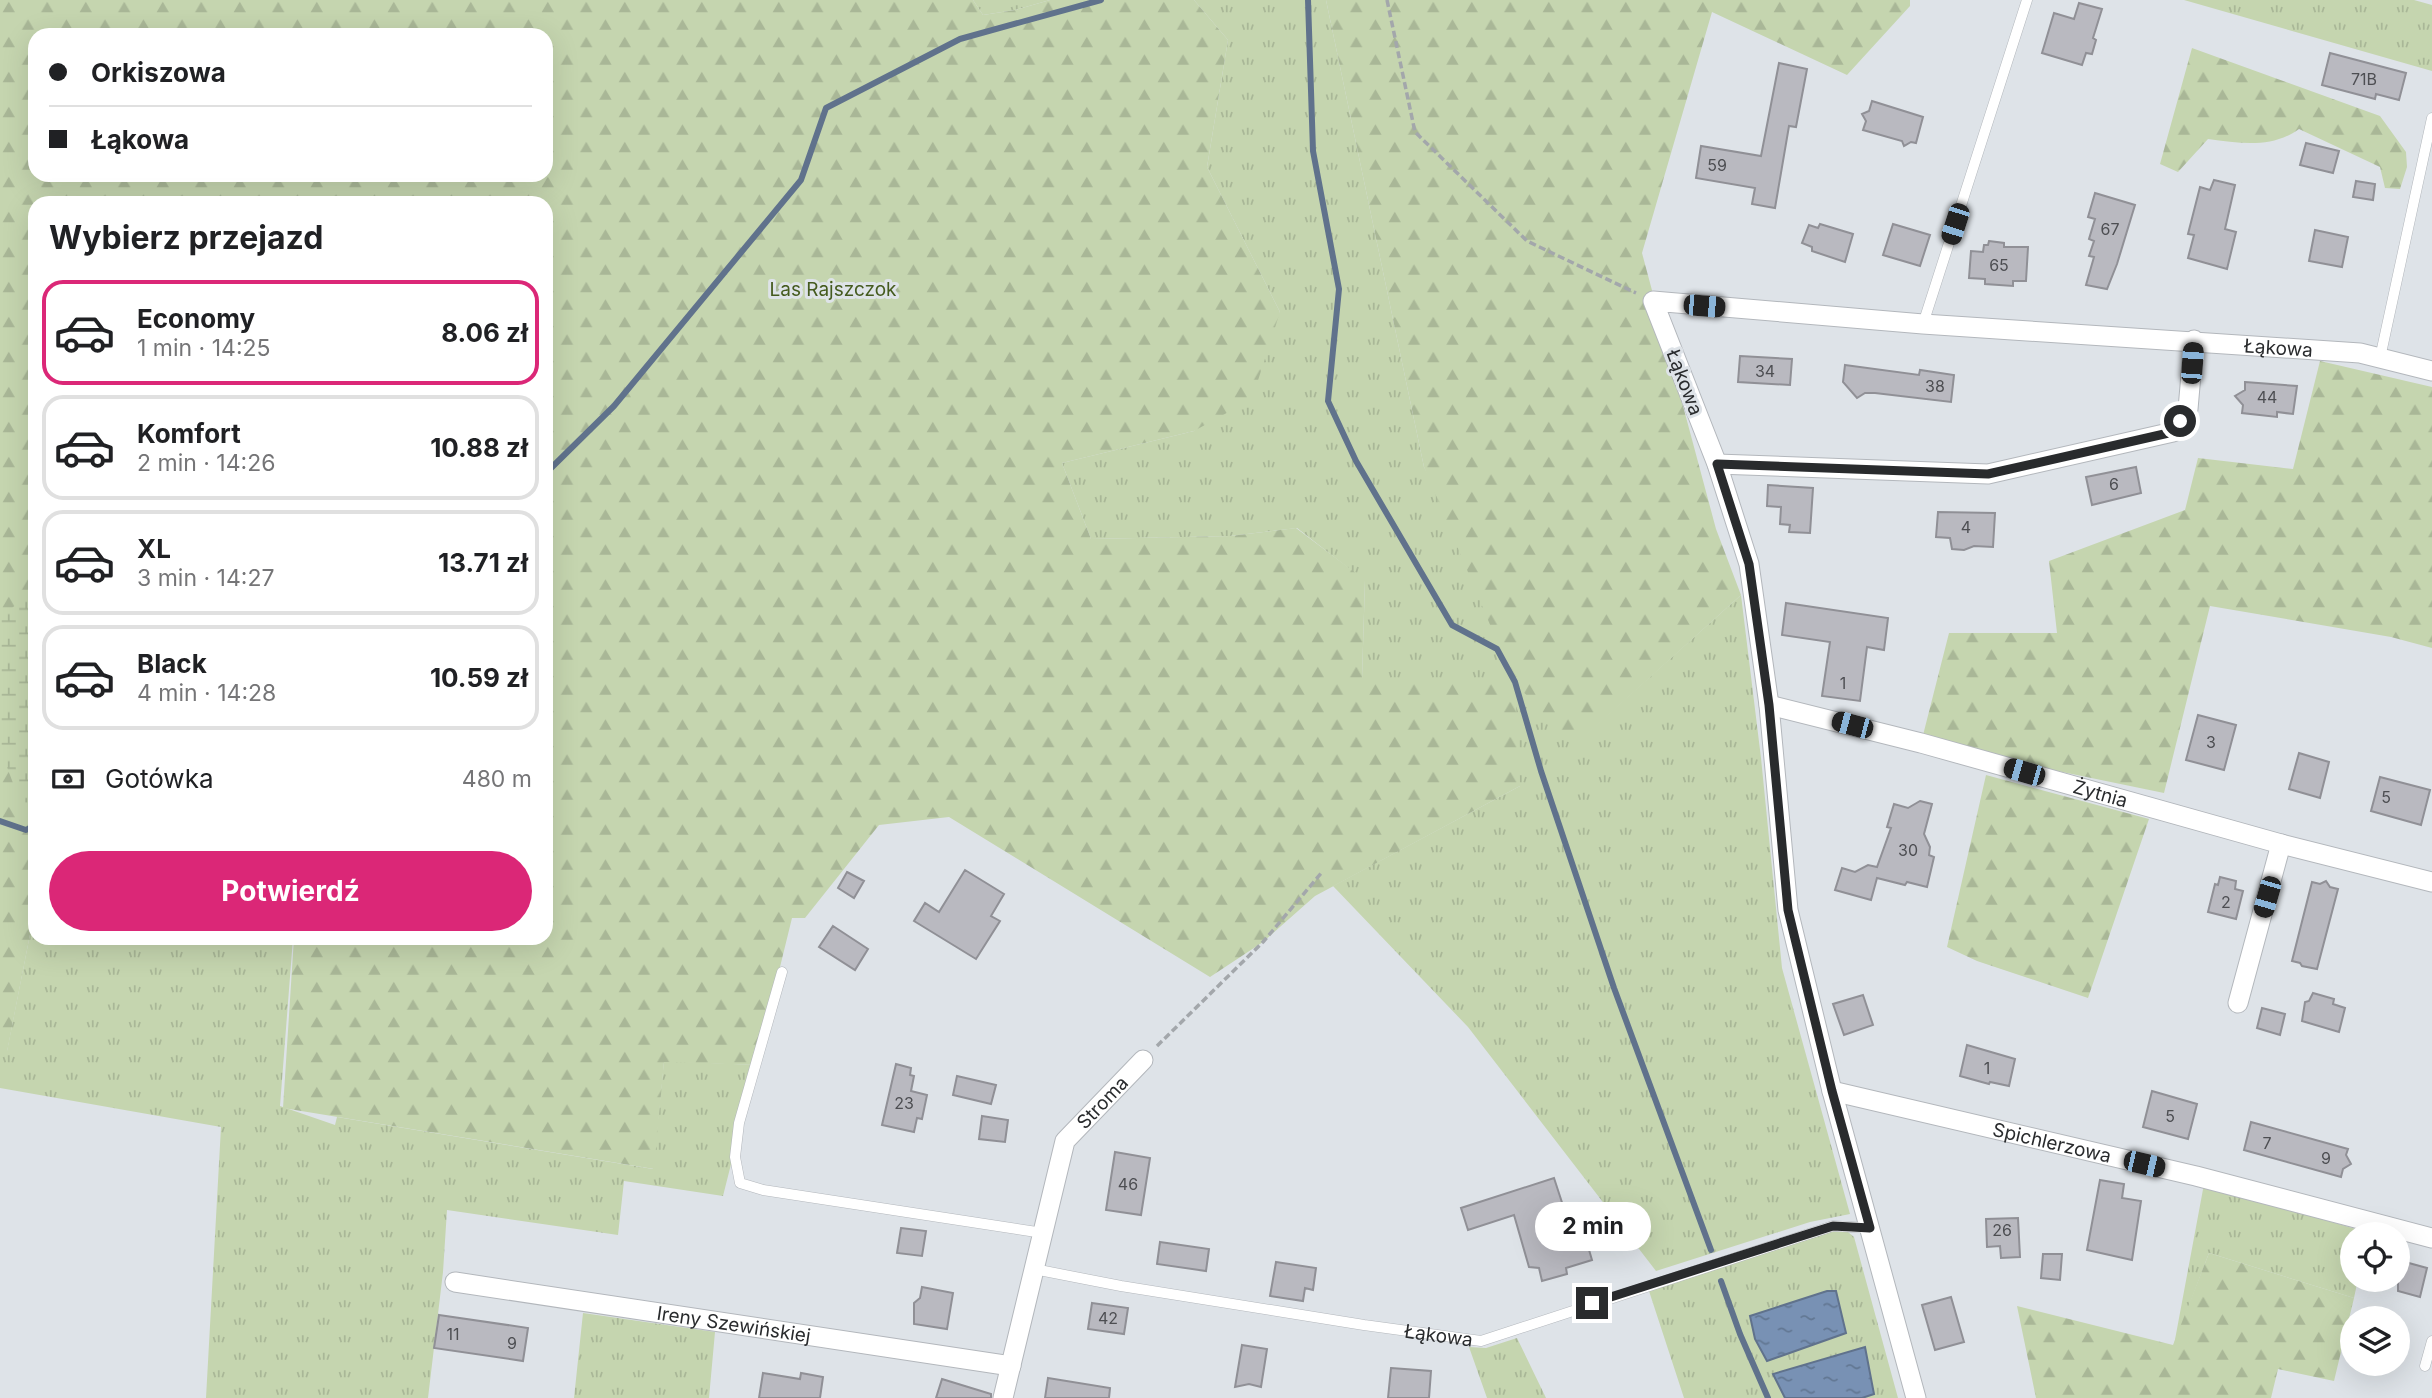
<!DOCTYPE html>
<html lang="pl">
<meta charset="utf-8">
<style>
:root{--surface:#fff;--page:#f2f2f2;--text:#202124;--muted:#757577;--line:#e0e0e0;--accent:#db2777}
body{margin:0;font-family:Inter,sans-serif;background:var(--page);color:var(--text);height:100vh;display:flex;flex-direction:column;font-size:26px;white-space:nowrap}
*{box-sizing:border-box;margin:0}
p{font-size:23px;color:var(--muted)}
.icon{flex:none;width:38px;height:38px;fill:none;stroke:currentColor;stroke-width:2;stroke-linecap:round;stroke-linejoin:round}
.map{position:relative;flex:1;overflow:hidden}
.panel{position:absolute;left:28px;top:196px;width:525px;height:749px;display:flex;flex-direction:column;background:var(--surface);border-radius:21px;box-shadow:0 7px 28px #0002}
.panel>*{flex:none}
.hud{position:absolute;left:28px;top:28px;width:525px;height:154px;border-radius:21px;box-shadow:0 7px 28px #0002;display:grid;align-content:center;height:154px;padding:0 21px;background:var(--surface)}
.buttons{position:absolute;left:2340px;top:1222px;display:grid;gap:14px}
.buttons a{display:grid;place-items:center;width:70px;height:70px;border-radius:50%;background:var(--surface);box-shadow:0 7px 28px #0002;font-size:35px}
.end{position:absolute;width:32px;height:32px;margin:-16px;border:9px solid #292b2d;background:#fff;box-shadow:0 0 0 4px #fff}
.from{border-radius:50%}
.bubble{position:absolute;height:49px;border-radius:24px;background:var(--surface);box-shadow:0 7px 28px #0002;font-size:23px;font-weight:700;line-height:49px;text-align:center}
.car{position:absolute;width:21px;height:42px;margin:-21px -10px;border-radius:9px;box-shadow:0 0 5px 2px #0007;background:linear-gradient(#222 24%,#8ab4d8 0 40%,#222 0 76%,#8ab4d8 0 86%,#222 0)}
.hud b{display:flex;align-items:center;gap:24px;height:66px;font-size:26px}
.hud b+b{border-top:2px solid var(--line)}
.hud i{width:18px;height:18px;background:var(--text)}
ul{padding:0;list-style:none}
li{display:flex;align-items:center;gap:21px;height:105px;margin:0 14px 10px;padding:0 7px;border:4px solid var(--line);border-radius:21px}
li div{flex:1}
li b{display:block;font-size:26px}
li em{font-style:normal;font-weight:700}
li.selected{border-color:var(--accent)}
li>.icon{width:63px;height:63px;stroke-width:1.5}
h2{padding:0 21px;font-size:32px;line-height:84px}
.pay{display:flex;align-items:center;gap:18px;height:77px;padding:0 21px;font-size:26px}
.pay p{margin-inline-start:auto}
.cta{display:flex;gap:14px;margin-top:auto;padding:14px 21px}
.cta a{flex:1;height:80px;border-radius:42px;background:var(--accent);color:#fff;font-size:28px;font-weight:700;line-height:80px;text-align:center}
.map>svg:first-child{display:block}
.grass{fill:url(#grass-tufts)}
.forest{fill:url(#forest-firs);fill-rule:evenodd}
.wetland{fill:url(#wetland-marsh)}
.water{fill:url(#water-ripples);stroke:#60728c;stroke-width:2}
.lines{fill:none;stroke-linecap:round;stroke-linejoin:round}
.stream{stroke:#60728c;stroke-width:6}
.building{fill:#b9b9c0;stroke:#909096;stroke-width:2}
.service-casing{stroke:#b3b7bc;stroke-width:11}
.minor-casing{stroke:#b3b7bc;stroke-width:21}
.path{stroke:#a3a7ab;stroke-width:3.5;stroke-dasharray:7 3.5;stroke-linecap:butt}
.service{stroke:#fff;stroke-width:10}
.minor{stroke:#fff;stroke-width:19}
.route{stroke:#292b2d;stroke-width:9}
.labels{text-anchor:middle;stroke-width:6;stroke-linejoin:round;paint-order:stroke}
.number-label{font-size:16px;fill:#4d4e52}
.park-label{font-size:19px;fill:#455b1f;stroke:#dee3e8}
.street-label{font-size:19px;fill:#292b2d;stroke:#dee3e8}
</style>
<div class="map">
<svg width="2432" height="1398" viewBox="0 0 2432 1398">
<defs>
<pattern id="grass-tufts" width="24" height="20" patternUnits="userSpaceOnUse" patternTransform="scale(1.75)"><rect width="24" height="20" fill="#c5d5af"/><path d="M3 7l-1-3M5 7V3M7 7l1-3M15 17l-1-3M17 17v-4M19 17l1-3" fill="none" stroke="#a9b797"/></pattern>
<pattern id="forest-firs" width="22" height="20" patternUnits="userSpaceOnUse" patternTransform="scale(1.75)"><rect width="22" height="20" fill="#c5d5af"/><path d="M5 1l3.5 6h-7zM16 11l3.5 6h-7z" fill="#a9b797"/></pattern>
<pattern id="wetland-marsh" width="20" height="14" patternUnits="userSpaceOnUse" patternTransform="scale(1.75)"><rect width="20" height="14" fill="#c5d5af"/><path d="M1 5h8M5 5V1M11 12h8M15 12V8" fill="none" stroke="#a9b797"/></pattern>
<pattern id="water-ripples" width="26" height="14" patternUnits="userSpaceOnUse" patternTransform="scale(1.75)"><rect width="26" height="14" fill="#7891b4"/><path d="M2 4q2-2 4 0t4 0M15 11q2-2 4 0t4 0" fill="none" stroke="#627793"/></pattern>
</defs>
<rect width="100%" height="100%" fill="#dee3e8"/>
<path class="grass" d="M 973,0 L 1050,0 L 1015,10 L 983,15 Z
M 1194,0 L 1326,0 L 1424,467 L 1574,745 L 1741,595 L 1761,758 L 1782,968 L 1850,1214 L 1810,1222 L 1656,1271 L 1468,1027 L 1333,886 L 1520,786 L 1362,679 L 1365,581 L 1297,528 L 1230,536 L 1091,539 L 1062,463 L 1194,431 L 1280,312 L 1207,167 L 1228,40 Z
M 2184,0 L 2414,0 L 2432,5 L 2432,71 Z
M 35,909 L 35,938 L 293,938 L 280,1106 L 335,1125 L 337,1117 L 653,1169 L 664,1061 L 756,1065 L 723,1196 L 624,1181 L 618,1235 L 447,1210 L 443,1272 L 428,1398 L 206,1398 L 221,1127 L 0,1088 L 0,1051 L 7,1051 Z
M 2204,1184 L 2369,1233 L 2352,1234 L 2352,1279 L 2358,1279 L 2354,1298 L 2209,1253 L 2174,1345 Z
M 1842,1227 L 1854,1237 L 1898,1398 L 1684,1398 L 1649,1291 Z
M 583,1313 L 715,1332 L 709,1398 L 574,1398 Z
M 1517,1338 L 1546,1398 L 1487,1398 L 1469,1347 L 1486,1348 Z"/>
<path class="forest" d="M 0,0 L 973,0 L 983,15 L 1015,10 L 1050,0 L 1194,0 L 1228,40 L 1207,167 L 1280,312 L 1252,399 L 1194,431 L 1062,463 L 1091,539 L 1230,536 L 1296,528 L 1365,580 L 1362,678 L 1514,682 L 1424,467 L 1326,0 L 1910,0 L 1910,6 L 1847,75 L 1712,12 L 1642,253 L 1716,529 L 1741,595 L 1574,746 L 1515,683 L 1520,786 L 1315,896 L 1263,942 L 1210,977 L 949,817 L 879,825 L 805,918 L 792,918 L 756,1065 L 664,1062 L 654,1169 L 283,1108 L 294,938 L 546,938 L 546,203 L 35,203 L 35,909 L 7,1052 L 0,1051 ZM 35,35 L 546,35 L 546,175 L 35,175 Z
M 2192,48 L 2380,116 L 2406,152 L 2407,167 L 2400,189 L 2385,188 L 2380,167 L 2299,129 C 2271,149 2240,143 2208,139 L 2178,172 L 2160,164 Z
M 2320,361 L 2432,387 L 2432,648 L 2391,637 L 2210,606 L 2164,793 L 1921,743 L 1949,633 L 2057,633 L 2049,561 L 2185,510 L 2198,458 L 2293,469 Z
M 1986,775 L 2149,819 L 2088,998 L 1977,961 L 1947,947 Z
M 2209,1253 L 2354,1298 L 2334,1381 L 2278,1369 L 2271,1398 L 2036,1398 L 2017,1306 L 2173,1345 Z"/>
<path class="wetland" d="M 35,589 L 35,803 L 20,802 L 0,748 L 0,618 Z"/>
<path class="water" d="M 1827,1291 L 1836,1291 L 1846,1333 L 1767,1361 L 1755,1339 L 1750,1316 Z
M 1865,1347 L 1874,1394 L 1862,1398 L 1785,1398 L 1773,1374 Z"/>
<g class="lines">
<path class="stream" d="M 1308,0 L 1313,151 L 1339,289 L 1328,401 L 1356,461 L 1452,625 L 1497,649 L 1515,682 L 1541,771 L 1614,988 L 1711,1250
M 546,473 L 614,406 L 801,180 L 826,108 L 960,39 L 1101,0
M 0,821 L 26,830 L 35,825
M 1721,1281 L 1740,1334 L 1768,1398"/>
</g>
<path class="building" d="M 2079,3 L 2102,9 L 2093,38 L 2096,40 L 2092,54 L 2086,53 L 2082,65 L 2042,53 L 2054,13 L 2074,19 Z
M 2330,53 L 2406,73 L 2399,100 L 2376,94 L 2375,99 L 2322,85 Z
M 1779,63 L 1807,69 L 1796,127 L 1789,126 L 1775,208 L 1752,204 L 1755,188 L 1696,178 L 1701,146 L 1761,156 Z
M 1872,101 L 1923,117 L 1916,143 L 1911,142 L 1904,146 L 1902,141 L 1863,130 L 1866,121 L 1862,114 L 1869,111 Z
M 2306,143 L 2339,151 L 2333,173 L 2300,165 Z
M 2214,180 L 2235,185 L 2225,229 L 2236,232 L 2227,269 L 2188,258 L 2194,235 L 2188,234 L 2200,187 L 2210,190 Z
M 2356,181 L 2375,184 L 2373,200 L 2353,197 Z
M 2095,193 L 2135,205 L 2117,264 L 2107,289 L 2086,285 L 2094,257 L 2089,256 L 2094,241 L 2089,239 L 2095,219 L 2088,217 Z
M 1820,224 L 1853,234 L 1845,262 L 1812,251 L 1812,247 L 1802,243 L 1809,225 L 1818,228 Z
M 1893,224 L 1930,235 L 1920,266 L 1883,255 Z
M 2315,230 L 2348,237 L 2342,267 L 2309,261 Z
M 1989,241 L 2004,243 L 2004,247 L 2028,247 L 2026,281 L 2013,281 L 2013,286 L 1985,284 L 1985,279 L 1969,278 L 1971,251 L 1983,252 L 1984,245 L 1988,245 Z
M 1740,356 L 1792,359 L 1790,385 L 1738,382 Z
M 1845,365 L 1919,375 L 1920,370 L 1954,375 L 1951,402 L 1875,393 L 1865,393 L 1857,398 L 1843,382 Z
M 2245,382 L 2297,386 L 2293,414 L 2277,412 L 2277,417 L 2242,413 L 2243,405 L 2235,396 L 2245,390 Z
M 2136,467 L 2141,493 L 2092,505 L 2086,477 Z
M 1768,485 L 1813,488 L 1810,533 L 1789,532 L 1790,525 L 1780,524 L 1781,507 L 1767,506 Z
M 1938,512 L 1995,513 L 1993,547 L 1974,546 L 1964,550 L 1952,549 L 1950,538 L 1936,537 Z
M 1786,603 L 1888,618 L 1884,650 L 1867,647 L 1860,701 L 1822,696 L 1830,642 L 1782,635 Z
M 2198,715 L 2236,725 L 2224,770 L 2186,760 Z
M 2299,753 L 2329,762 L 2320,798 L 2289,789 Z
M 2380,777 L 2430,790 L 2421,825 L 2371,811 Z
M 1920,801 L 1932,804 L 1924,834 L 1930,847 L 1929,855 L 1934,857 L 1927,887 L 1907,882 L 1905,885 L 1877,878 L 1871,900 L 1835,890 L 1842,868 L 1855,872 L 1868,865 L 1877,867 L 1891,828 L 1887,827 L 1894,804 L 1908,808 Z
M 965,870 L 1004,894 L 991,916 L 1000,921 L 976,959 L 914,921 L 925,903 L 939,912 Z
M 847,872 L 864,881 L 854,898 L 838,888 Z
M 2220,877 L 2236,881 L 2235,889 L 2243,891 L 2236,919 L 2208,912 L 2215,884 L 2218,885 Z
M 2326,881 L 2330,887 L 2338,889 L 2317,969 L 2302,966 L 2300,963 L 2292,961 L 2312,882 L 2320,884 Z
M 833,926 L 868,949 L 855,970 L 819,947 Z
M 2313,993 L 2334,999 L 2333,1004 L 2345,1008 L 2339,1032 L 2302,1021 L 2305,1002 L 2309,1001 Z
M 1863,995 L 1873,1025 L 1844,1035 L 1833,1004 Z
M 2262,1008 L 2285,1014 L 2280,1035 L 2257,1028 Z
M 1967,1045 L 2015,1059 L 2009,1086 L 1990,1082 L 1989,1084 L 1960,1076 Z
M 896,1064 L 911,1068 L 910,1075 L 914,1076 L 911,1091 L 927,1095 L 922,1119 L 917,1118 L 914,1132 L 882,1125 Z
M 957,1076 L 996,1085 L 991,1104 L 953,1095 Z
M 2152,1091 L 2197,1104 L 2188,1139 L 2143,1127 Z
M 982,1116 L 1008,1120 L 1005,1142 L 979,1139 Z
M 2251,1122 L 2348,1149 L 2346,1155 L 2351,1164 L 2343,1169 L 2341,1177 L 2244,1150 Z
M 1115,1152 L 1150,1158 L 1141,1215 L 1106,1210 Z
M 1554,1178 L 1571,1230 L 1582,1226 L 1592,1260 L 1566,1268 L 1567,1274 L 1542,1281 L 1539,1268 L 1529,1267 L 1514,1215 L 1468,1230 L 1461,1208 Z
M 2100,1180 L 2124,1184 L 2122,1198 L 2141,1201 L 2132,1260 L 2087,1250 Z
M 2018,1218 L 2020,1257 L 2001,1258 L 2000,1246 L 1987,1247 L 1986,1219 Z
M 901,1228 L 926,1231 L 922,1256 L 897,1253 Z
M 1160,1242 L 1209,1249 L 1206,1271 L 1157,1264 Z
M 2043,1254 L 2062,1254 L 2060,1280 L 2041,1278 Z
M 2398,1260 L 2427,1268 L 2420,1297 L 2398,1291 Z
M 1276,1262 L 1316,1268 L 1313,1290 L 1305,1288 L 1303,1301 L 1270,1296 Z
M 922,1287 L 953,1293 L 947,1329 L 914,1324 L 914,1303 L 920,1298 Z
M 1951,1297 L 1964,1342 L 1935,1350 L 1922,1305 Z
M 1092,1303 L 1128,1308 L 1124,1334 L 1088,1329 Z
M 439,1315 L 528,1328 L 523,1361 L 434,1348 Z
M 1242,1345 L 1267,1349 L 1261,1387 L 1249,1384 L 1235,1387 Z
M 1391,1368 L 1431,1371 L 1429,1398 L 1388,1398 Z
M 763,1373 L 800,1379 L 801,1373 L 823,1377 L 820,1398 L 759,1398 Z
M 1048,1378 L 1110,1388 L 1109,1398 L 1045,1398 Z
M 942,1379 L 991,1394 L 991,1398 L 936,1398 Z"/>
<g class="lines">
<g class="service-casing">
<g id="service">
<path d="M 1923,324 L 2027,0"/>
<path d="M 2380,358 L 2432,118"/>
<path d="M 782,972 L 739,1123 L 735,1157 L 740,1183 L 763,1190 L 1043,1233"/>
<path id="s1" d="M 1034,1269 L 1121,1286 L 1364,1325 L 1481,1341 L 1833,1226 L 1870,1228"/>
<path d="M 2425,1366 L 2432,1341"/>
</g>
</g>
<g class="minor-casing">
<g id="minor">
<path d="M 1717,464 L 1988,474 L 2173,432 L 2188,409 L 2194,340"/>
<path id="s2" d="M 1769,705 L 1921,743 L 2281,844 L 2432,882"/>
<path d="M 2238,1003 L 2281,844"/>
<path id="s3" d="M 1832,1091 L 2196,1176 L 2432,1238"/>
<path id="s4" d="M 455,1282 L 1011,1366"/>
<path id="s5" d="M 1003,1398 L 1065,1141 L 1143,1060"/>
<path id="s6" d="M 1916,1398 L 1832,1091 L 1788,910 L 1769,705 L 1749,564 L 1717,464 L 1653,301 L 1923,324 L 2360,353 L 2432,371"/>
</g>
</g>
<path class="path" d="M 1387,0 L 1415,132 L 1527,241 L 1636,293
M 1157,1046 L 1263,942 L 1323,871"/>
<use href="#service" class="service"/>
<use href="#minor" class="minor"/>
</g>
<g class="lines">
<path class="route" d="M 1592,1303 L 1833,1226 L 1870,1228 L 1832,1091 L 1788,910 L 1769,705 L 1749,564 L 1717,464 L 1988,474 L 2173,432 L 2180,421"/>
</g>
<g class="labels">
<g class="number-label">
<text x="2364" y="85">71B</text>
<text x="1717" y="171">59</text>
<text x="2110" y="235">67</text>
<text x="1999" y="271">65</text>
<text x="1765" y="377">34</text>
<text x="1935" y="392">38</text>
<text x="2267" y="403">44</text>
<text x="2114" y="490">6</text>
<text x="1966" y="533">4</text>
<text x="1843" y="689">1</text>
<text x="2211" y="748">3</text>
<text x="2386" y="803">5</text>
<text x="1908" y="856">30</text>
<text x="2226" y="908">2</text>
<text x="1987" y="1074">1</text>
<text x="904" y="1109">23</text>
<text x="2170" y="1122">5</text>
<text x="2267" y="1149">7</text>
<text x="2326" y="1164">9</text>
<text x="1128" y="1190">46</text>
<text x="2002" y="1236">26</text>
<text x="1108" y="1324">42</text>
<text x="453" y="1340">11</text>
<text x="512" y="1349">9</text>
</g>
<g class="park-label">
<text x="833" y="296">Las Rajszczok</text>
</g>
<g class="street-label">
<text dy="7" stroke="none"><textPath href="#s6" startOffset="1760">Łąkowa</textPath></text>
<text transform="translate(1685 382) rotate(69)" y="7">Łąkowa</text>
<text dy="7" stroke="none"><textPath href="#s2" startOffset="343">Żytnia</textPath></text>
<text dy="7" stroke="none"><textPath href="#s5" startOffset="318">Stroma</textPath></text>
<text dy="7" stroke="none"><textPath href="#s3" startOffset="226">Spichlerzowa</textPath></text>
<text dy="7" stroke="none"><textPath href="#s4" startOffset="282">Ireny Szewińskiej</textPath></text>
<text dy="7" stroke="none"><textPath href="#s1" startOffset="410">Łąkowa</textPath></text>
</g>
</g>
</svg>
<div class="buttons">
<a><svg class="icon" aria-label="locate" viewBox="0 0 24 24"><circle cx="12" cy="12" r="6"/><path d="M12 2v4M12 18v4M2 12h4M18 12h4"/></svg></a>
<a><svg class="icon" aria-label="layers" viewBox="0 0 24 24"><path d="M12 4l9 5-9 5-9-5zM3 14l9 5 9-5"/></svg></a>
</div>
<i class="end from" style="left:2180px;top:421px"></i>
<i class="end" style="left:1592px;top:1303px"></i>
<div class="bubble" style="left:1535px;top:1202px;width:116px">2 min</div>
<i class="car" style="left:1955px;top:224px;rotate:198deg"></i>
<i class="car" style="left:1704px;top:306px;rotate:95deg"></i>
<i class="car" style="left:2192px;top:363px;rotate:4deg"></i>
<i class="car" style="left:1852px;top:725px;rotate:285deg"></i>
<i class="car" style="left:2024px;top:772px;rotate:286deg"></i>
<i class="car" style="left:2267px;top:897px;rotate:196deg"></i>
<i class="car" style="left:2144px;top:1164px;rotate:103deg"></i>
<div class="hud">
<b><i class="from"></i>Orkiszowa</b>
<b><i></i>Łąkowa</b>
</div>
<section class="panel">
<h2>Wybierz przejazd</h2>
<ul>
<li class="selected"><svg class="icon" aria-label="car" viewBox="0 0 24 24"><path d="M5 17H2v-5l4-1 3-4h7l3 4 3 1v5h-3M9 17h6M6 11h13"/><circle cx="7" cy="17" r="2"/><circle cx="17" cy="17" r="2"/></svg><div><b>Economy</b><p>1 min · 14:25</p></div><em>8.06 zł</em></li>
<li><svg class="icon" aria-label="car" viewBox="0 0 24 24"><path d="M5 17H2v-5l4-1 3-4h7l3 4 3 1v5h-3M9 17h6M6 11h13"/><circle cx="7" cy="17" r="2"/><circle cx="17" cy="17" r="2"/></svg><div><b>Komfort</b><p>2 min · 14:26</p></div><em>10.88 zł</em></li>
<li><svg class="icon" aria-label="car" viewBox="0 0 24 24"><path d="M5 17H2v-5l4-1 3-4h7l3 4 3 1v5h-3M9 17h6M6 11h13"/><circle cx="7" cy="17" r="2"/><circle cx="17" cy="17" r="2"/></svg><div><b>XL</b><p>3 min · 14:27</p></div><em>13.71 zł</em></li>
<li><svg class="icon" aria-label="car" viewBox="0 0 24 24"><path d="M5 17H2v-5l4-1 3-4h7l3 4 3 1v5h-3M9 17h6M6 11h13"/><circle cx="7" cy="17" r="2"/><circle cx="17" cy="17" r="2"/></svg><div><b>Black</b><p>4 min · 14:28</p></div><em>10.59 zł</em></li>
</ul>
<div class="pay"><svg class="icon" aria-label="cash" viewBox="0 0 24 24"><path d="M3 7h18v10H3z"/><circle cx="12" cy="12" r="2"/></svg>Gotówka<p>480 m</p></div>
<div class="cta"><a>Potwierdź</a></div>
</section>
</div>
